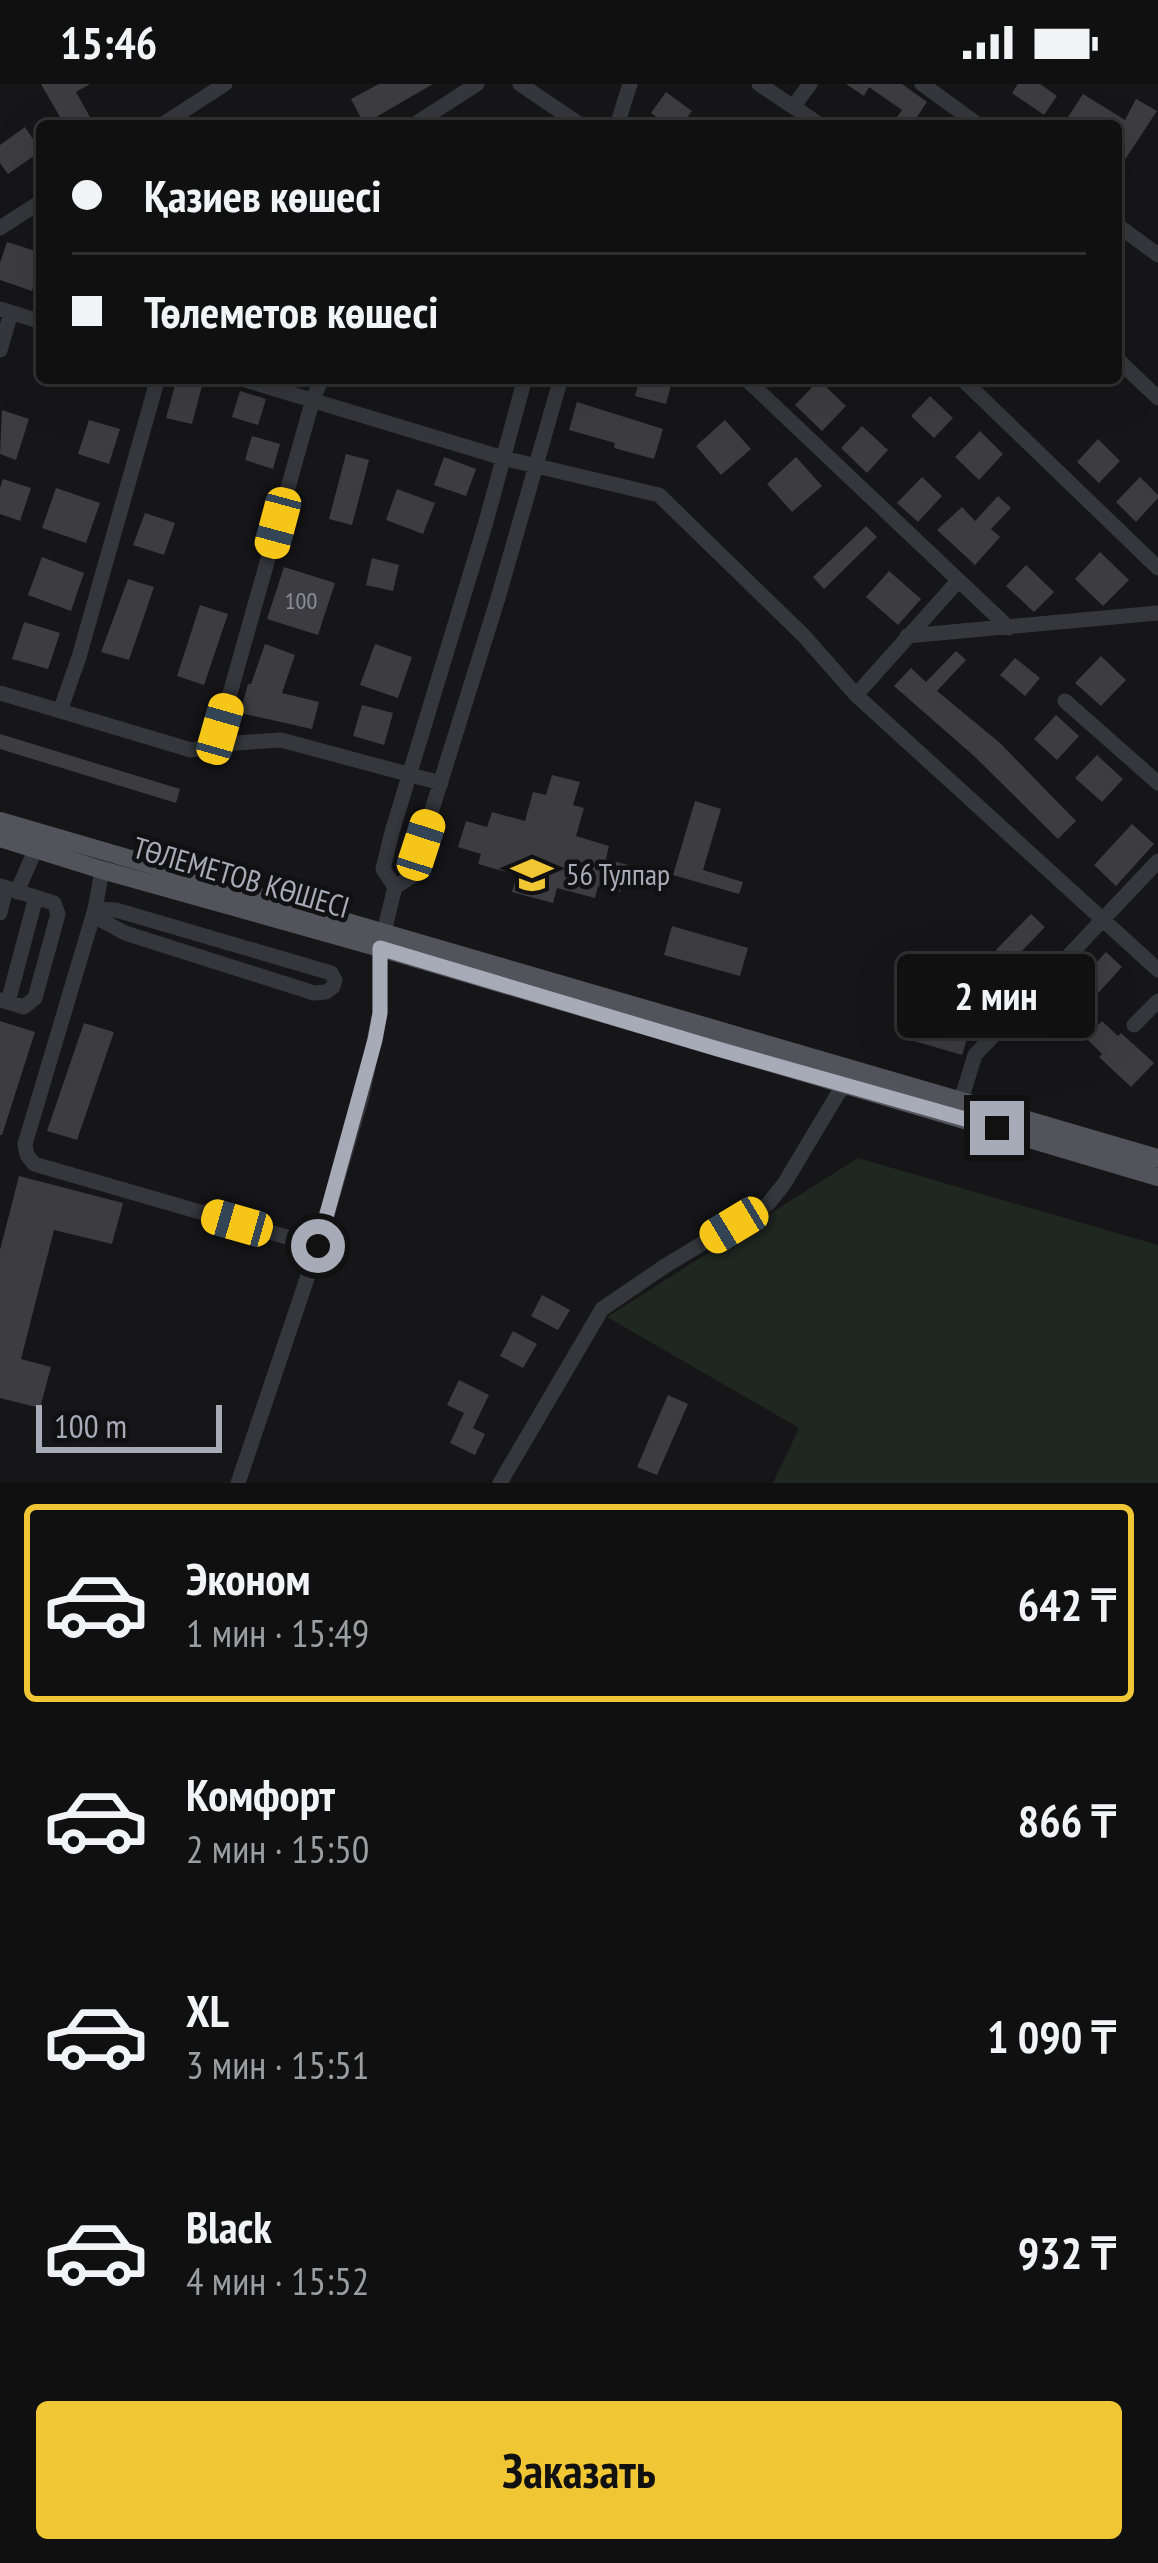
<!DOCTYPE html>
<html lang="ru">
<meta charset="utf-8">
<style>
:root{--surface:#101011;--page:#19191a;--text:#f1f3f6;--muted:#9c9d9f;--line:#303031;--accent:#f1c634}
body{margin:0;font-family:"PT Sans Narrow",sans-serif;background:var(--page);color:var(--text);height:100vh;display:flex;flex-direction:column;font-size:45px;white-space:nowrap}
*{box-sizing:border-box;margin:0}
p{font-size:39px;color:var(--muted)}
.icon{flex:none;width:66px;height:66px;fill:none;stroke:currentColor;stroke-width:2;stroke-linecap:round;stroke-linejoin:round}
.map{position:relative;height:1399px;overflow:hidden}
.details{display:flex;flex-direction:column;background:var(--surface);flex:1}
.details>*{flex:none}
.top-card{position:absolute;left:36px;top:36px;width:1086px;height:264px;border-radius:12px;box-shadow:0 12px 48px #0002,0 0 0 3px var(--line);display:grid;align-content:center;height:264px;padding:0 36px;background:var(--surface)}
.scale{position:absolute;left:36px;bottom:30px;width:186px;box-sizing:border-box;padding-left:12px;border:6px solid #a7aab7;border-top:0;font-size:33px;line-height:42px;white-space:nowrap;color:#a7aab7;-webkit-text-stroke:9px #111012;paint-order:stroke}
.end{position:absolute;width:54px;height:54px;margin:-27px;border:15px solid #a7aab7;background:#111;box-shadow:0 0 0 6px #111}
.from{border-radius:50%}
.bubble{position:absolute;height:84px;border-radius:12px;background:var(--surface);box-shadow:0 12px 48px #0002,0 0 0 3px var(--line);font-size:39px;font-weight:700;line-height:84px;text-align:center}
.car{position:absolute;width:36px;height:72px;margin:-36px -18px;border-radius:15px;box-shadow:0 0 9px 3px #0007;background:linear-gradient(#f5c518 24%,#345 0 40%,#f5c518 0 76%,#345 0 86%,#f5c518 0)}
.top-card b{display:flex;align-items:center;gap:42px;height:114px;font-size:45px}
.top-card b+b{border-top:3px solid var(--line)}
.top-card i{width:30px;height:30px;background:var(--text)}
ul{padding:21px 0 0;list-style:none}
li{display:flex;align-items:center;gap:36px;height:198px;margin:0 24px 18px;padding:0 12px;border:6px solid transparent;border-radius:12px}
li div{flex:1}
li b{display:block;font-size:45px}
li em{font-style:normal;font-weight:700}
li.active{border-color:var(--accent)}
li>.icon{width:108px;height:108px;stroke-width:1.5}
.button{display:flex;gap:24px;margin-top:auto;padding:24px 36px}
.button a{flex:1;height:138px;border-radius:12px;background:var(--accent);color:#111;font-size:48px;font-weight:700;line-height:138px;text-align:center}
.status{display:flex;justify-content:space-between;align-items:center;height:84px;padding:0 60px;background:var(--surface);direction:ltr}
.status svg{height:33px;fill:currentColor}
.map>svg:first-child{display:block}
.green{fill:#1f2721}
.building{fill:#3d3d41}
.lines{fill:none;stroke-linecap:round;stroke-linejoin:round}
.minor{stroke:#36373c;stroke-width:15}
.major{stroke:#52535b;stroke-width:18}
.route{stroke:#a7aab7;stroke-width:15}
.labels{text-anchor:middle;stroke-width:9;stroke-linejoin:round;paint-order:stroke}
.number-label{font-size:24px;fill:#8c8f9a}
.poi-label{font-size:30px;fill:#a7aab7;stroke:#111012;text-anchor:start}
.street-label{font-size:30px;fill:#a7aab7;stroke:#111012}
</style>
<div class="status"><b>15:46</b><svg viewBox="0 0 49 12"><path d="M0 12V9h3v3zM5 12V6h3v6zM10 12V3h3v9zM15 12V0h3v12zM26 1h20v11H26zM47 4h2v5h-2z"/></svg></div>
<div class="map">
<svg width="1158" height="1399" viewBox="0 0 1158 1399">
<rect width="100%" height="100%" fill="#161517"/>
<path class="green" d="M 858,1074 L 1158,1161 L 1158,1399 L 773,1399 L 799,1344 L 607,1233 Z"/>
<path class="building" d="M 41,0 L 90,0 L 76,8 L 95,42 L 45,42 L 60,33 Z
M 379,0 L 433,0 L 364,40 L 351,15 Z
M 846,0 L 902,0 L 927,18 L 911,42 L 897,33 L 902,26 L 869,3 L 864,12 Z
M 1018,0 L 1040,0 L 1057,12 L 1044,31 L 1012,9 Z
M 666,8 L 692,27 L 681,42 L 669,42 L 651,29 Z
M 1083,10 L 1125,36 L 1136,15 L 1157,27 L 1124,77 L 1116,71 L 1116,42 L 1083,42 L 1068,33 Z
M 25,43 L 41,67 L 8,90 L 0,79 L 0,61 Z
M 7,158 L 42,169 L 32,207 L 0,196 L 0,179 Z
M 177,294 L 203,298 L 192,340 L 166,334 Z
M 640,294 L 673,294 L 666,320 L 635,312 Z
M 819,296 L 846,322 L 822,347 L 795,321 Z
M 240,307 L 266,315 L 258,341 L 232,333 Z
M 930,312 L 953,334 L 934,354 L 911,332 Z
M 577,318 L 663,345 L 654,375 L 614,364 L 615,359 L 569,346 Z
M 2,326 L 29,335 L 16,376 L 0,370 Z
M 89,336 L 120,345 L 109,380 L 78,370 Z
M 725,336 L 751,365 L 721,391 L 696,362 Z
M 862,342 L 888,366 L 867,389 L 841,364 Z
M 980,347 L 1003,370 L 979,396 L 955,373 Z
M 252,352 L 280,360 L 273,385 L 245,376 Z
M 1098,355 L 1120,377 L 1099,399 L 1077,378 Z
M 346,370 L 369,376 L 352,441 L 329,435 Z
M 444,373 L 476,385 L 466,412 L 434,401 Z
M 796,373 L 822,402 L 792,428 L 767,400 Z
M 922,393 L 942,412 L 918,438 L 897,419 Z
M 1140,393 L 1158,411 L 1158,414 L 1136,438 L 1116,418 Z
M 3,395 L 31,404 L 20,437 L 0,430 L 0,404 Z
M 56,404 L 100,419 L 86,459 L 42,444 Z
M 397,405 L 435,419 L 423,450 L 386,436 Z
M 998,412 L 1011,424 L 991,445 L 1000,453 L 975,481 L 937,446 L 962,423 L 975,437 Z
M 145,429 L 175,439 L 164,471 L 133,461 Z
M 866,442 L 877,453 L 824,505 L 813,493 Z
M 1100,468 L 1129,496 L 1103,522 L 1075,495 Z
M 42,473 L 84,489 L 71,527 L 28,511 Z
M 372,474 L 399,481 L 393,507 L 366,501 Z
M 1026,481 L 1054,508 L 1034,528 L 1006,502 Z
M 284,483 L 335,499 L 318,551 L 267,535 Z
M 889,487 L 921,515 L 898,541 L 866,513 Z
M 128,495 L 154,503 L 129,576 L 101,568 Z
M 200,521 L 228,530 L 204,601 L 177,592 Z
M 24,538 L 60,549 L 48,585 L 12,575 Z
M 265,560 L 295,571 L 282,609 L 319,618 L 312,645 L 240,629 L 248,600 L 251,600 Z
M 375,560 L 412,573 L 398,614 L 360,601 Z
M 956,567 L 966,576 L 937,607 L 1000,659 L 1076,737 L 1058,755 L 974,672 L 894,602 L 911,584 L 926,598 Z
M 1101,572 L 1126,596 L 1101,622 L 1075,599 Z
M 1015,574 L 1040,594 L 1025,612 L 1000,591 Z
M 362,621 L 393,629 L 384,661 L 353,652 Z
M 1056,631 L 1079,652 L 1057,676 L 1034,655 Z
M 0,650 L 180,705 L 176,719 L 0,665 Z
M 1097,671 L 1123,695 L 1102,718 L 1075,694 Z
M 552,691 L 580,698 L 573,721 L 584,724 L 576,752 L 609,762 L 606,775 L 628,781 L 620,808 L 598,802 L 595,814 L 557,804 L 553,819 L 512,808 L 517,791 L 478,780 L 481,770 L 458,763 L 466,737 L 487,743 L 492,728 L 525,737 L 533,708 L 546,711 Z
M 695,717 L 721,725 L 703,786 L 743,798 L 739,810 L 673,791 Z
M 1132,740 L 1154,760 L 1116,802 L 1094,781 Z
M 1031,830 L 1045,843 L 1019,870 L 1028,878 L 1019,887 L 996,866 Z
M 672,842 L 748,864 L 740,892 L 664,871 Z
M 1106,868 L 1122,883 L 1069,941 L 1066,938 L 1051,954 L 1033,938 L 1045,926 L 1050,930 Z
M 931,902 L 953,909 L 941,947 L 967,955 L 962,971 L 914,957 Z
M 0,937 L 35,948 L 2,1051 L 0,1051 Z
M 1102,937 L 1118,952 L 1121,949 L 1154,979 L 1131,1003 L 1099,973 L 1102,970 L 1086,954 Z
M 84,939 L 114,948 L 77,1056 L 47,1047 Z
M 19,1092 L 123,1119 L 112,1160 L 54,1146 L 21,1275 L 51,1283 L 40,1324 L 0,1314 L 0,1166 Z
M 542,1211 L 570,1226 L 558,1246 L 531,1232 Z
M 513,1247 L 537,1260 L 523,1284 L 500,1272 Z
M 459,1296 L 489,1311 L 473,1344 L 485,1350 L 475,1371 L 450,1359 L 464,1329 L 447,1321 Z
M 668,1311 L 688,1320 L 657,1391 L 637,1383 Z"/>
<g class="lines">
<path class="minor" d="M 520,0 L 582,42
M 759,0 L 822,42
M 922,0 L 980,42
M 793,23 L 810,0
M 160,42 L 225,0
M 412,42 L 477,0
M 621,42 L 619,35 L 630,0
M 1116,140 L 1158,171
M 0,144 L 42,117
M 0,225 L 42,238
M 0,266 L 11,229
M 1116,274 L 1158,314
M 239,294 L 503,374 L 659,411 L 804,552 L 856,611 L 1158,886
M 322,294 L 313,315 L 220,645 L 220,660 L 281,656 L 441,699
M 745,294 L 1009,544
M 961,294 L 1158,484
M 907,552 L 1158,529
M 0,609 L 191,666 L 220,660
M 856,611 L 958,497
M 1065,617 L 1158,699
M 60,627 L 79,573 L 158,294
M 102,786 L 95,825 L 25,1060 L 27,1071 L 34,1080 L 318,1162
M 0,802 L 54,819 L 58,830 L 35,914 L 24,923 L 0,916
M 395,803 L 383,785 L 392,748 L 486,438 L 525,294
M 17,808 L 36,764
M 95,825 L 116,826 L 331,889 L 335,896 L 333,903 L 326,908 L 314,909 L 125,849 L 101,836 Z
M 0,829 L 6,804
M 8,918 L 36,813
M 1134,941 L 1158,917
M 961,1016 L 975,971 L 1158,777
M 238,1399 L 318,1162 L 362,1012 L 380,929 L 380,864 L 395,803 L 411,793 L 498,514 L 561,294
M 500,1399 L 602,1225 L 665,1182 L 768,1120 L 784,1100 L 839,1008 L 846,1002"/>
<path class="major" d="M 0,737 L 1158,1074
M 0,754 L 102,786 L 380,864 L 1158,1093"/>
</g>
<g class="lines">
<path class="route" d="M 318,1162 L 375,956 L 380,929 L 380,864 L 718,965 L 997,1044"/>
</g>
<defs>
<g id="school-bare" transform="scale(3.24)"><path d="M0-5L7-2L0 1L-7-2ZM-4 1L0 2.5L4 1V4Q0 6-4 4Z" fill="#f1c634" stroke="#111012" stroke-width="2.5" paint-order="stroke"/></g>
</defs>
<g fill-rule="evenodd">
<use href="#school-bare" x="532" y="791"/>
</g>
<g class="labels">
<g class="number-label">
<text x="301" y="525">100</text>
</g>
<g class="poi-label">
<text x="566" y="801">56 Тулпар</text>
</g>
<g class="street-label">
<text transform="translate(241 794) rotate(16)" y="10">ТӨЛЕМЕТОВ КӨШЕСІ</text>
</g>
</g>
</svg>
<div class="scale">100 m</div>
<i class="end from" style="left:318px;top:1162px"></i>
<i class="end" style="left:997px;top:1044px"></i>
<div class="bubble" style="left:897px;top:870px;width:198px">2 мин</div>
<i class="car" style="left:278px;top:439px;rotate:195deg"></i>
<i class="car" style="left:220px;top:645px;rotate:16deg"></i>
<i class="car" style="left:421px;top:761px;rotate:18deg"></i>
<i class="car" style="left:237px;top:1139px;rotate:286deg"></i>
<i class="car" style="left:734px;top:1141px;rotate:239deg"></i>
<div class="top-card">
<b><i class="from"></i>Қазиев көшесі</b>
<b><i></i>Төлеметов көшесі</b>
</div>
</div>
<section class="details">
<ul>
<li class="active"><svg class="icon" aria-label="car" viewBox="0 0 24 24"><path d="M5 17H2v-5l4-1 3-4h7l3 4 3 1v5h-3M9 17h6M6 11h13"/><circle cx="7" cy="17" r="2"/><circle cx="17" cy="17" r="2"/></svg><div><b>Эконом</b><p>1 мин · 15:49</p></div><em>642 ₸</em></li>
<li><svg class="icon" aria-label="car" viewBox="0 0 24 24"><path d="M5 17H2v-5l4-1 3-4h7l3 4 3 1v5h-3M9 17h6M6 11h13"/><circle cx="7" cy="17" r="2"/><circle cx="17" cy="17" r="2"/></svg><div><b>Комфорт</b><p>2 мин · 15:50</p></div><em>866 ₸</em></li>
<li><svg class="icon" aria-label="car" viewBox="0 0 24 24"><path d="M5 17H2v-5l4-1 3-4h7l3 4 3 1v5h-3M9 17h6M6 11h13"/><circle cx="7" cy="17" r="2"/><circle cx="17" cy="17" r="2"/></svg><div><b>XL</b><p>3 мин · 15:51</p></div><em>1 090 ₸</em></li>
<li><svg class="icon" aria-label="car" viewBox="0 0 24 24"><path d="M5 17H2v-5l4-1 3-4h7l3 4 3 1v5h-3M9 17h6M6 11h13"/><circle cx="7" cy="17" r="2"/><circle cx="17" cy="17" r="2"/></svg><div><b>Black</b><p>4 мин · 15:52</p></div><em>932 ₸</em></li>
</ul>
<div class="button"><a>Заказать</a></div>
</section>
